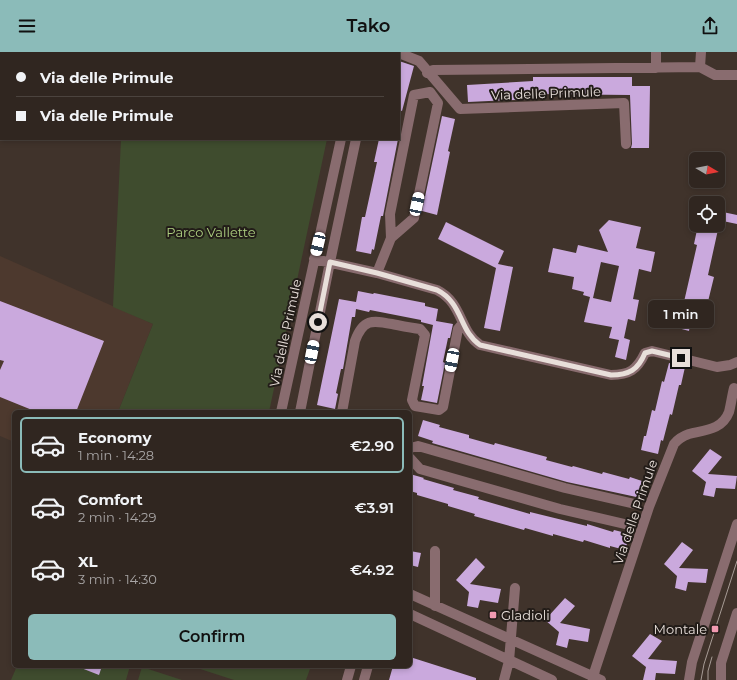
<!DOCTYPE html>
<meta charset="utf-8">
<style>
:root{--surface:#302620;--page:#3c322d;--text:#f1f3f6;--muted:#a8a5a5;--line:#4b433e;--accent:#8bbbb9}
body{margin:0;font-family:Montserrat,sans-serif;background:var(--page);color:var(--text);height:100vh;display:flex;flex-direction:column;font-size:15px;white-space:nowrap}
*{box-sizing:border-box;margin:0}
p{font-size:13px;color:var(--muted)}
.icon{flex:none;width:22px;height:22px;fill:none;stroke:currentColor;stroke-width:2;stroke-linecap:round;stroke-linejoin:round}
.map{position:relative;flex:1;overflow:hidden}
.drawer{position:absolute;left:12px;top:358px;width:400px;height:258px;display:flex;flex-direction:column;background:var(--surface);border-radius:6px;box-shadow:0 2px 6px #0003,0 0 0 1px var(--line)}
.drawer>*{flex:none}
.top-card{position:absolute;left:0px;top:0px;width:400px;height:88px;box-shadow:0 2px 6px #0003,0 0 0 1px var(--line);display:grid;align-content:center;height:88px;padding:0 16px;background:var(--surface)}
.needle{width:26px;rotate:100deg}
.fabs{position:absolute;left:689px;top:100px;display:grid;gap:8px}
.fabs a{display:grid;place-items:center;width:36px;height:36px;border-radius:6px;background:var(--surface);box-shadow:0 2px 6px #0003,0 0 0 1px var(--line);font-size:20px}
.end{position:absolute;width:18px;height:18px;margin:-9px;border:5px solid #e8dfda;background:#111;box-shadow:0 0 0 2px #111}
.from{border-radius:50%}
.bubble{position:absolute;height:28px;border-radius:6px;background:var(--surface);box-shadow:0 2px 6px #0003,0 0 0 1px var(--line);font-size:13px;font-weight:600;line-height:28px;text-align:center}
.car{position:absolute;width:12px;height:24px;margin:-12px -6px;border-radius:5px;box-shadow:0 0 3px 1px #0007;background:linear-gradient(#fff 24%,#345 0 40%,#fff 0 76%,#345 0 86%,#fff 0)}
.top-card b{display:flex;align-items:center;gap:14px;height:38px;font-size:15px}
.top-card b+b{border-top:1px solid var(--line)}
.top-card i{width:10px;height:10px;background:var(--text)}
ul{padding:7px 0 0;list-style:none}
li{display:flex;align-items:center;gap:12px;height:56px;margin:0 8px 6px;padding:0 8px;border:2px solid transparent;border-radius:6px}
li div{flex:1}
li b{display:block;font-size:15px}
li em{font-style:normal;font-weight:600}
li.active{border-color:var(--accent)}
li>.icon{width:36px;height:36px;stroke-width:1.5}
.action{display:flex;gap:8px;margin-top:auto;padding:8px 16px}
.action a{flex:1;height:46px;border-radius:6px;background:var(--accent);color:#111;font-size:16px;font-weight:600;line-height:46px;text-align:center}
header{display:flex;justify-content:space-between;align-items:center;height:52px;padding:0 16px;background:var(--accent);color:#111;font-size:18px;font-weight:600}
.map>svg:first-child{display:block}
.built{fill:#4d392e}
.green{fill:#3f4c2e}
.building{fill:#caa9dd;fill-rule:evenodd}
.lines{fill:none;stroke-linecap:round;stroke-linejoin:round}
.minor{stroke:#896c6f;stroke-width:10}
.major{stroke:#dba0a6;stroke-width:10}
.tram{stroke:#a79c96;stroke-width:1}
.route{stroke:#e8dfda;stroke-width:5}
.poi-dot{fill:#f19ab1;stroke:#221c18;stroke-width:1.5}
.labels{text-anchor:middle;stroke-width:4;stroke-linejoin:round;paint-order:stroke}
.street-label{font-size:13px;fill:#e8dfda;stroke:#221c18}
.park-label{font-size:13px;fill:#aed080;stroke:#221c18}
.poi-label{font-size:13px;fill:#e8dfda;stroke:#221c18;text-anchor:start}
</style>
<header><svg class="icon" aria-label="menu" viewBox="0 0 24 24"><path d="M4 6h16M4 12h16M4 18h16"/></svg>Tako<svg class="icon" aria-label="share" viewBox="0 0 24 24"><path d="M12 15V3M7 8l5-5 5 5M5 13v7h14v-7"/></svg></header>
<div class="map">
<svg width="737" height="628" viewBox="0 0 737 628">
<rect width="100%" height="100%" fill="#40332b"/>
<path class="built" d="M 0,204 L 153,272 L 118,360 L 14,360 L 14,390 L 0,384 Z"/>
<path class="green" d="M 125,0 L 343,0 L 344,1 L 125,1 Z
M 121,87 L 327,87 L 269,360 L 118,360 L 153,272 L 113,255 Z
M 17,614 L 130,614 L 126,628 L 11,628 Z
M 191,614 L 311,614 L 306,628 L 234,628 Z
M 142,615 L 182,628 L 138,628 Z"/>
<path class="building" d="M 399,9 L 414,14 L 402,59 L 399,58 Z
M 533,25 L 632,25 L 632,34 L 650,34 L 649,96 L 631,96 L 632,92 L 630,43 L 534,42 L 534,47 L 468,50 L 467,33 L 533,29 Z
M 442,64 L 455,67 L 448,99 L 450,100 L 437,163 L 422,159 Z
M 379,87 L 398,87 L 383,164 L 381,164 L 374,198 L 372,197 L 371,202 L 356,199 L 362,165 L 365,165 L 377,110 L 374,110 Z
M 718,159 L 737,163 L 737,172 L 718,168 Z
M 609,168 L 641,175 L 636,196 L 655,200 L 651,220 L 639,217 L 633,247 L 639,248 L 635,269 L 628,267 L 624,286 L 630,288 L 626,308 L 615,305 L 619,288 L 609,286 L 612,275 L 584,270 L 590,245 L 583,243 L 584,240 L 572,237 L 574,225 L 548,220 L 553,196 L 576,201 L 578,193 L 608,200 L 599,178 ZM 601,210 L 619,214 L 611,250 L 593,246 Z
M 446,170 L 504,199 L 498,212 L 513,215 L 500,279 L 484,276 L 496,216 L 438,187 Z
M 698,173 L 719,173 L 708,223 L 714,225 L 702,274 L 690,272 L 689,279 L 678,276 L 697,193 L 694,192 Z
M 358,239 L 373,242 L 374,241 L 425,251 L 425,254 L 438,257 L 436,269 L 453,272 L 450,286 L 448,286 L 443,310 L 445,311 L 437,351 L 421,348 L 424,334 L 422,334 L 433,273 L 421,270 L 421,268 L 370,258 L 369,260 L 356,257 L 355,265 L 352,265 L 343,317 L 341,317 L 336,341 L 338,342 L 335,357 L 317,353 L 339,247 L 356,250 Z
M 0,249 L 104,289 L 76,360 L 37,360 L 0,345 L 0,318 L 4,309 L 0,308 Z
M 669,311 L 685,315 L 681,333 L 679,333 L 672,363 L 670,362 L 663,389 L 661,388 L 658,402 L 641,398 L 644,384 L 646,384 L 652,358 L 655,359 L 662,329 L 664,330 Z
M 423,368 L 440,373 L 439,375 L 469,383 L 469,386 L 494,393 L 495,391 L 547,405 L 546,408 L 572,415 L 573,414 L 602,422 L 603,420 L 629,427 L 630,425 L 645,430 L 641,446 L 567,430 L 432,391 L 433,389 L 418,384 Z
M 710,397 L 722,405 L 708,422 L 737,424 L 735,437 L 716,436 L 714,445 L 703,443 L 706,430 L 692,419 Z
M 410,422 L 424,426 L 423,427 L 454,436 L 453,438 L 479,445 L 478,447 L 530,462 L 530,460 L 587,474 L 587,472 L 613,480 L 614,478 L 630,482 L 625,498 L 610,494 L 610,496 L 584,488 L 583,490 L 553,482 L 553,484 L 525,476 L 524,478 L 474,464 L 475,462 L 448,454 L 448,452 L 417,443 L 417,441 L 410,439 Z
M 682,490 L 693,498 L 679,516 L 708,517 L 706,531 L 688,530 L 686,539 L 675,536 L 677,524 L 664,512 Z
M 410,499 L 421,501 L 418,515 L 410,513 Z
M 476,506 L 485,515 L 470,532 L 501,537 L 498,551 L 480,548 L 478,556 L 467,554 L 469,540 L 456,528 Z
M 565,546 L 575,554 L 560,571 L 590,577 L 588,590 L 569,587 L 567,596 L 556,593 L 559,580 L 545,568 Z
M 650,582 L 662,589 L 648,607 L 677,609 L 675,622 L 656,621 L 655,628 L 643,628 L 646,615 L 632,604 Z
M 410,605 L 476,626 L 476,628 L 389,628 L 393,614 L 410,614 Z
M 76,614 L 102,614 L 99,623 Z"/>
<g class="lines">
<path class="minor" d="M 656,0 L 656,16
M 359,1 L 359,0
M 377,1 L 377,0
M 399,1 L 419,9 L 460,57 L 624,51 L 626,92
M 700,15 L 701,0
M 427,21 L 433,18 L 700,15 L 715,23 L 737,23
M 391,186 L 414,166 L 438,51 L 430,40
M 314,207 L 377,221 L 437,238 C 463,251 459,279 480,293 L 611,323 C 629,323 637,318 645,301 L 652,299 L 717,315 L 730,313 L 737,310
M 377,221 L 391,186 L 390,162 L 414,43 L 430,40
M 281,360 L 341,87
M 300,360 L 330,210 L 356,87
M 342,360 L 355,289 C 363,267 372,268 392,272 C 402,274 411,276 420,277 L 425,283 L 412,348 L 415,354 L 439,358 L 443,355 L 458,277 L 463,271
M 410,396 L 418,394 L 565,436 L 635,452
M 410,406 L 420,417 L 560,457 L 629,473
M 435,499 L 435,554
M 410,542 L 601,628
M 410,562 L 552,628
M 347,628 L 351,614
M 364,628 L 368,614
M 504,628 L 509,609 L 515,536
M 593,628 L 595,618 L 649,455 L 674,392 C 678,387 683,384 689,382 C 705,378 722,378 729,360 C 731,352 732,344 734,336
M 689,628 L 692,610 L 737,472
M 721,628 L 721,611 L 737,561"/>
<path class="major" d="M 12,1 L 13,0
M 33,1 L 33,0
M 0,32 L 1,29
M 0,79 L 1,77"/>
<path class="tram" d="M 701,628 L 704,612 L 737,509
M 708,628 L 708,619 L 712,605"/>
</g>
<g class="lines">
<path class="route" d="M 318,270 L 330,210 L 377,221 L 437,238 C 463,251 459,279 480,293 L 611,323 C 629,323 638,318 645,301 L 652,299 L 681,306"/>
</g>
<g class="poi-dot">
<rect x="489" y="559" width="8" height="8" rx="2"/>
<rect x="711" y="573" width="8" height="8" rx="2"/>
</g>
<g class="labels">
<g class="street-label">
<text transform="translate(546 41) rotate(-2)" y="5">Via delle Primule</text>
<text transform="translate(285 281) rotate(-78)" y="5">Via delle Primule</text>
<text transform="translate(635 460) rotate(-71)" y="5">Via delle Primule</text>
</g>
<g class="park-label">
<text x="211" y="185">Parco Vallette</text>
</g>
<g class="poi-label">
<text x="501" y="568">Gladioli</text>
<text x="707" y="582" text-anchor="end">Montale</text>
</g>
</g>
</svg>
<div class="fabs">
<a><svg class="needle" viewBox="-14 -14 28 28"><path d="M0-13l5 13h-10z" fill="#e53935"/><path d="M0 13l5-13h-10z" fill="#a8a5a5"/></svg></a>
<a><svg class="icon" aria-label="locate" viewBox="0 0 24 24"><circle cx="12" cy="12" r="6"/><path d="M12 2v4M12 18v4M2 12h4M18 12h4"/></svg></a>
</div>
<i class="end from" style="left:318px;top:270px"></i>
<i class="end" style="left:681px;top:306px"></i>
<div class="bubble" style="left:648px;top:248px;width:66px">1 min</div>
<i class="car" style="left:417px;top:152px;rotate:12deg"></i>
<i class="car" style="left:318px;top:192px;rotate:193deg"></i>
<i class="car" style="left:312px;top:300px;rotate:11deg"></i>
<i class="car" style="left:452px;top:308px;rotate:191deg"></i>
<div class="top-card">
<b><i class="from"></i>Via delle Primule</b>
<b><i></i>Via delle Primule</b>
</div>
<section class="drawer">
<ul>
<li class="active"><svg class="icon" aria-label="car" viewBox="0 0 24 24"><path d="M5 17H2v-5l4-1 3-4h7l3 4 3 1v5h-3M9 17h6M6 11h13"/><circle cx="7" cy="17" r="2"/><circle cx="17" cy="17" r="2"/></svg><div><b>Economy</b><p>1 min · 14:28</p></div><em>€2.90</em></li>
<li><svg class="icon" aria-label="car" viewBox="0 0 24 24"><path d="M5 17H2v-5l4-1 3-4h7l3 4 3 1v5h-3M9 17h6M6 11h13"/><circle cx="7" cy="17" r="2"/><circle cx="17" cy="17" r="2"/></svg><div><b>Comfort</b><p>2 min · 14:29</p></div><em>€3.91</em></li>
<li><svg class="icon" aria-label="car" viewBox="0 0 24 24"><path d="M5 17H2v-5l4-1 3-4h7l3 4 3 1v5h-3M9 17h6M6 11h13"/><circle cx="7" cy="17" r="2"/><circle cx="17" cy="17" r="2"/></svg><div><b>XL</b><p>3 min · 14:30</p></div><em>€4.92</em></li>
</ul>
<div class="action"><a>Confirm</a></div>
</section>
</div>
